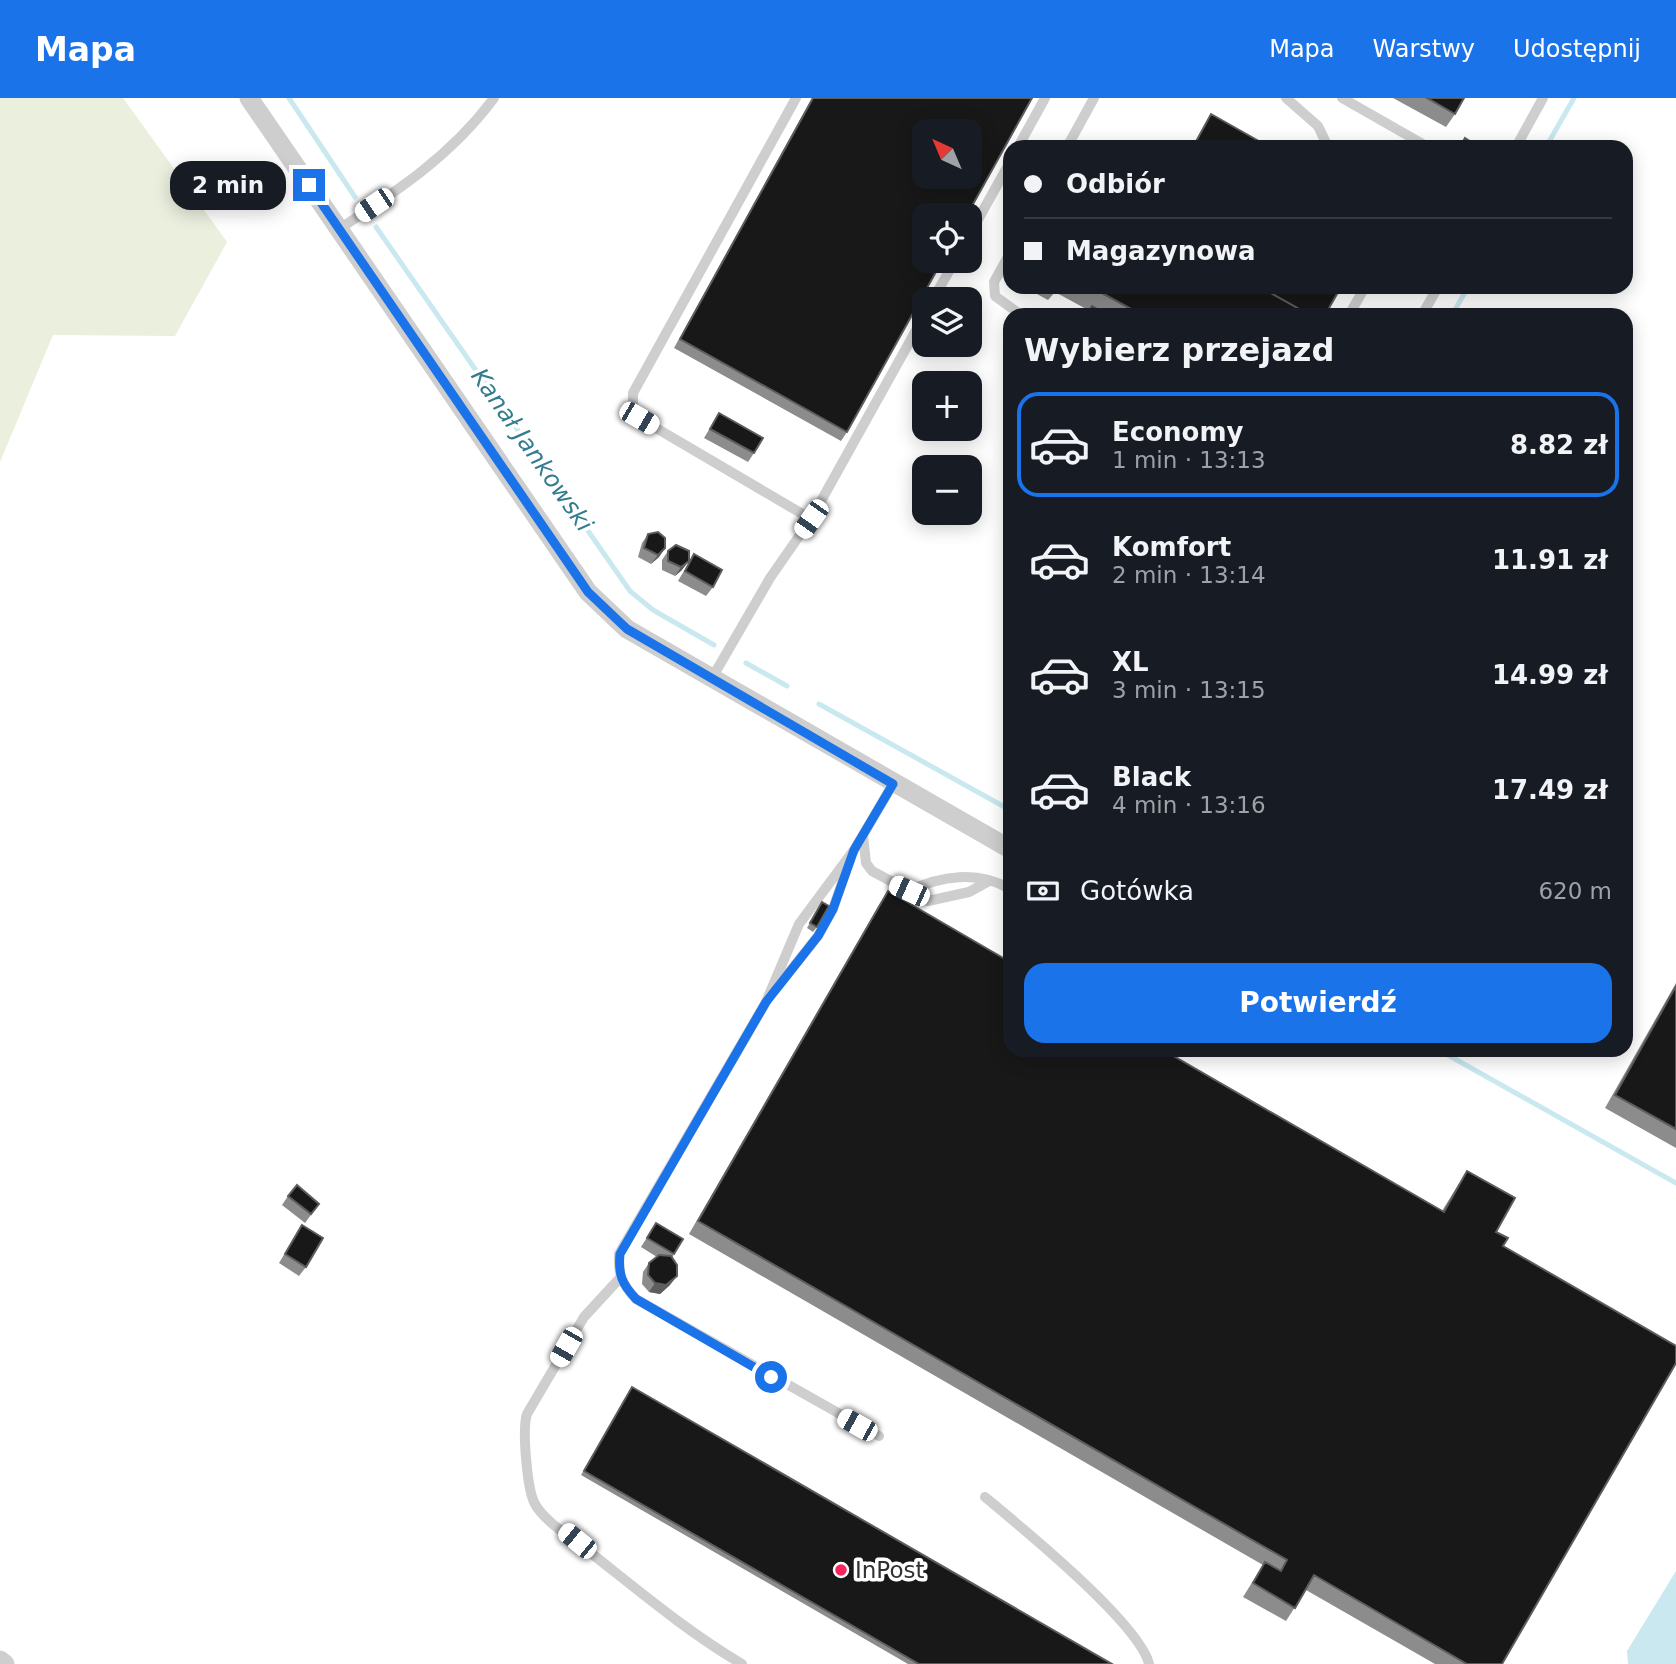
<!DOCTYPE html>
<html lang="pl">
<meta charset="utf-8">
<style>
:root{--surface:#171b24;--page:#20242c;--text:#f1f3f6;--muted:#9ea1a6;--line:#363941;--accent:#1a73e8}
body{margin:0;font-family:"DejaVu Sans",sans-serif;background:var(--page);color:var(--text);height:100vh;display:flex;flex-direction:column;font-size:26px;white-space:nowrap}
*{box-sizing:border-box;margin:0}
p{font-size:23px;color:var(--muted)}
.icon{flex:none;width:38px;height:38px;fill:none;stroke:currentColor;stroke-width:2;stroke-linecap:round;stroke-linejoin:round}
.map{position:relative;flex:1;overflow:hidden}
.panel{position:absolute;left:1003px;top:210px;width:630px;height:749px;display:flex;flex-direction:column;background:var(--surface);border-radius:21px;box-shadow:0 4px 18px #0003}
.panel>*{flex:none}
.guide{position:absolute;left:1003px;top:42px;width:630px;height:154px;border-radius:21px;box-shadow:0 4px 18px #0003;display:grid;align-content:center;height:154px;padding:0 21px;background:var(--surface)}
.needle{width:46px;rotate:316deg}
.tools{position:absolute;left:912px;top:21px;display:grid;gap:14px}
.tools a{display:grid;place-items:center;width:70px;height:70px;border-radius:14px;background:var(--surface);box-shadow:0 4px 18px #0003;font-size:35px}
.end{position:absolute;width:32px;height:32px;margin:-16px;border:9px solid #1a73e8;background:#fff;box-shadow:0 0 0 4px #fff}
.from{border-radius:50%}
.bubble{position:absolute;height:49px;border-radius:21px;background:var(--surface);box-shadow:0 4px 18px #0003;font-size:23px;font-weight:600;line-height:49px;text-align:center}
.car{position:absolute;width:21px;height:42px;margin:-21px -10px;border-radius:9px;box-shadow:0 0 5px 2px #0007;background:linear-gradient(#fff 24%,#345 0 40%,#fff 0 76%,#345 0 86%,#fff 0)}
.guide b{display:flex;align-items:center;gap:24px;height:66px;font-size:26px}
.guide b+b{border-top:2px solid var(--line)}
.guide i{width:18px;height:18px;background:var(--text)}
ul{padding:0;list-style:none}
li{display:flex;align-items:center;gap:21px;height:105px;margin:0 14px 10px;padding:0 7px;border:4px solid transparent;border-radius:21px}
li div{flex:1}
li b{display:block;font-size:26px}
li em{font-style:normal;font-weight:600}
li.current{border-color:var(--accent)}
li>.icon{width:63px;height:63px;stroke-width:1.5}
h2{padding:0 21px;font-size:32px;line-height:84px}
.pay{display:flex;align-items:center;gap:18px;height:77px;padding:0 21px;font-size:26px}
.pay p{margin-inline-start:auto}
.cta{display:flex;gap:14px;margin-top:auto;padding:14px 21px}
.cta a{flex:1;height:80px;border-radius:21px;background:var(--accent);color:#fff;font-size:28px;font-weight:600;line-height:80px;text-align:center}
header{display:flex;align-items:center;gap:42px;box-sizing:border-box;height:98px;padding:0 35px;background:var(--accent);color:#fff}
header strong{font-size:33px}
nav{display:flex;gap:38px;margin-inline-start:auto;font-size:24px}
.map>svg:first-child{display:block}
.green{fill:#eaefde}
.water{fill:#c9e8f0}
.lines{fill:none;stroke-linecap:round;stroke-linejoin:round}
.stream{stroke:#c9e8f0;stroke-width:5}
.lane{stroke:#cecece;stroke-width:10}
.street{stroke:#cecece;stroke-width:19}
.wall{fill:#8c8c8c}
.shaded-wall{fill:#5d5d5d}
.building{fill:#181818;stroke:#5d5d5d;stroke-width:2;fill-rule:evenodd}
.route{stroke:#1a73e8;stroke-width:9}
.poi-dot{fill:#f6255d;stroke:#fff;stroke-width:2.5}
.labels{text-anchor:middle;stroke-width:7;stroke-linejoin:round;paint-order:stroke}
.poi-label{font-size:23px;fill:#313131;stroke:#fff;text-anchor:start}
.water-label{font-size:24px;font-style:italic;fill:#327c8e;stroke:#fff}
</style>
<header>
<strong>Mapa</strong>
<nav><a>Mapa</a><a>Warstwy</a><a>Udostępnij</a></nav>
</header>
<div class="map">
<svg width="1676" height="1566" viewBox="0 0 1676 1566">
<rect width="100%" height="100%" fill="#fff"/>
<path class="green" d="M 0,0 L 123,0 L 227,144 L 175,238 L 53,237 L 0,364 Z"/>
<path class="water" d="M 1676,1473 L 1676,1566 L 1628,1566 L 1627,1553 Z"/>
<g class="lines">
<path class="stream" d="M 289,0 L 355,99
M 1546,49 L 1574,0
M 376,129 L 630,493 L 653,512 L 714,547
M 1452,217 L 1468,189
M 746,565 L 787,588
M 819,606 L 1010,712
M 1439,952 L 1676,1085"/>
<path class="lane" d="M 796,0 L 633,295 L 633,309 L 639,320 L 811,421 L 924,218
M 1286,0 L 1318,28 L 1328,49
M 1342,0 L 1428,49
M 1018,49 L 1045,0
M 1067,49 L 1094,0
M 1516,49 L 1543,0
M 339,131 C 397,93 452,57 494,0
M 970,136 L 1010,64
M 1010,155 L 994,184 L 995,198 L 1021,217
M 933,201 L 955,163
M 1349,217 L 1365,189
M 1422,217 L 1438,189
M 712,580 L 770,480 L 811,421
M 863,737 L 866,765 L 872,773 L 928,803 L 969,794 L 989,783
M 909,793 C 940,778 978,772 1010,791
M 775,892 L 818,838 L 833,811 L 850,761
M 620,1180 L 584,1219 L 527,1316 C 522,1331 527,1392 535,1406 C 545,1424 571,1439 587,1452 C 638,1492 686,1533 742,1566
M 879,1338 L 636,1201 C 622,1186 618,1177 619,1156 L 766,904 L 799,826 L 854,752 L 893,686
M 985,1399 C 1021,1429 1139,1525 1149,1566"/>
<path class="street" d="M 249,0 L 588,494 L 627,531 L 1010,751
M 0,1562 L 5,1566"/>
</g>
<path class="wall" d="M 812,0 L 1032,0 L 847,334 L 841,343 L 674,250 Z
M 1393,0 L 1464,0 L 1455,16 L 1446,29 Z
M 1024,189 L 1295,189 L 1303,193 L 1306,189 L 1341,189 L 1325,217 L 1086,217 L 1088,212 L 1055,194 L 1048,202 Z
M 719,315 L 754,355 L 748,364 L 704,340 Z
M 648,436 L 665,450 L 659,459 L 651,466 L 638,459 L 642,445 Z
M 676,447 L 682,472 L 675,478 L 662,472 L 662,462 L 668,453 Z
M 694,456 L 713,489 L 706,498 L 678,483 Z
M 888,793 L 1442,1113 L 1458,1087 L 1467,1073 L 1503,1148 L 1502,1566 L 1435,1566 L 1306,1492 L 1286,1523 L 1243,1499 L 1263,1467 L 689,1136 L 879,807 Z
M 819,809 L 817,829 L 813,834 L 807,830 Z
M 1676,885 L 1676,1050 L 1605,1010 Z
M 288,1098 L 319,1106 L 305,1125 L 282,1107 Z
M 656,1125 L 674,1156 L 672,1160 L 670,1187 L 660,1196 L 649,1194 L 642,1186 L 643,1174 L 649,1165 L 657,1159 L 641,1149 Z
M 302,1127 L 306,1169 L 299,1178 L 279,1165 Z
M 629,1294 L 1112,1566 L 908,1566 L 581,1377 Z"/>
<path class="shaded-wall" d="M 665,450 L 659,459 L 651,466 L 658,457 Z
M 689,463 L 682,472 L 675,478 L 681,469 Z
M 677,1178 L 670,1187 L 660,1196 L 649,1194 L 655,1185 Z"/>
<path class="building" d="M 813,0 L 1032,0 L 967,117 L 924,117 L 924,163 L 942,163 L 847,334 L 680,241 ZM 924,33 L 970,33 L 970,79 L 924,79 Z
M 1427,0 L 1464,0 L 1455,16 Z
M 1211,16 L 1264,46 L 1262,49 L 1193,49 Z
M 1465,40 L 1471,44 L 1469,49 L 1460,49 Z
M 1091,189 L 1260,189 L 1310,217 L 1142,217 Z
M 1260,189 L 1295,189 L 1305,194 L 1308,189 L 1341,189 L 1325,217 L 1310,217 Z
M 1092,208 L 1108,217 L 1086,217 Z
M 719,315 L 763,340 L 754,355 L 710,331 Z
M 658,434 L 665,440 L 665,450 L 658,457 L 644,450 L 648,436 Z
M 676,447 L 689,453 L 689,463 L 681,469 L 668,463 L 668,453 Z
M 694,456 L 722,472 L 713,489 L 685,473 Z
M 888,793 L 1010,864 L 1010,952 L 1163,952 L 1444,1114 L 1467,1073 L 1515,1100 L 1496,1134 L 1508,1140 L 1503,1148 L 1676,1248 L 1676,1265 L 1502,1566 L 1467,1566 L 1314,1477 L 1295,1510 L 1253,1485 L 1265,1464 L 1281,1473 L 1287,1462 L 698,1123 Z
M 822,804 L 829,808 L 817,829 L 810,825 Z
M 1676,888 L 1676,1031 L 1615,997 Z
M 297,1087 L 319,1106 L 311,1116 L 288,1098 Z
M 656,1125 L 683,1141 L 674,1156 L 647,1140 Z
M 302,1127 L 323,1140 L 306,1169 L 285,1156 Z
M 659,1157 L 671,1158 L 677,1167 L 677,1178 L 666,1187 L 655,1185 L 648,1177 L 649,1165 Z
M 632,1289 L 1112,1566 L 919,1566 L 584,1373 Z"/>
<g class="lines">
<path class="route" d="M 309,87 L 588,494 L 627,531 L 893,686 L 854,752 L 833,811 L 818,838 L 766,904 L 620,1156 C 618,1177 622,1186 636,1201 L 771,1279"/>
</g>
<circle class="poi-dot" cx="841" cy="1472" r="7"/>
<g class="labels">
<g class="poi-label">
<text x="855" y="1480">InPost</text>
</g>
<g class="water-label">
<text transform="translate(532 352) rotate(55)" y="8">Kanał Jankowski</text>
</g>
</g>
</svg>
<div class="tools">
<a><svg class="needle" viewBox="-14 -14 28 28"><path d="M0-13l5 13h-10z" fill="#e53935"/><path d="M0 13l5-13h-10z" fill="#9ea1a6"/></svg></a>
<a><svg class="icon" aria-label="locate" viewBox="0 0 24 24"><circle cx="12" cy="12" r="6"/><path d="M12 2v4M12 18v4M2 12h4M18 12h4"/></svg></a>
<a><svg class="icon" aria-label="layers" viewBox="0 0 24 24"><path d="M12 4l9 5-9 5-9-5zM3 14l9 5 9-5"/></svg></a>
<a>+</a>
<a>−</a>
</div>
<i class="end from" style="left:771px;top:1279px"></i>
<i class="end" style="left:309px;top:87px"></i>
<div class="bubble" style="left:170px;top:63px;width:116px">2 min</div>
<i class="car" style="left:374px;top:107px;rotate:236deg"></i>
<i class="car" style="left:639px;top:320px;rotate:120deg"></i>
<i class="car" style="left:811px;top:421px;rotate:215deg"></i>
<i class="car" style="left:909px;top:793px;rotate:294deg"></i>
<i class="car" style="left:566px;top:1249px;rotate:210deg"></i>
<i class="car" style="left:857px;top:1327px;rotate:299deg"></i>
<i class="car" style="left:577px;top:1443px;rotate:309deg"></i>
<div class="guide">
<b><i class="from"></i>Odbiór</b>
<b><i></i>Magazynowa</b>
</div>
<section class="panel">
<h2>Wybierz przejazd</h2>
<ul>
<li class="current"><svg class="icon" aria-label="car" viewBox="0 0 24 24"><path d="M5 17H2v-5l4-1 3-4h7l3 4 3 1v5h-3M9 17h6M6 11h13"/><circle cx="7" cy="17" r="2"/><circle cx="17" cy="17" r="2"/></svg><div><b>Economy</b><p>1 min · 13:13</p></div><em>8.82 zł</em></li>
<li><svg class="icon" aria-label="car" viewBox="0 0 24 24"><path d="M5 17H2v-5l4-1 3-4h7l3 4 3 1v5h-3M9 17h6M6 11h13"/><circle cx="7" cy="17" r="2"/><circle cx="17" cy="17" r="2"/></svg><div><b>Komfort</b><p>2 min · 13:14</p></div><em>11.91 zł</em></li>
<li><svg class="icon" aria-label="car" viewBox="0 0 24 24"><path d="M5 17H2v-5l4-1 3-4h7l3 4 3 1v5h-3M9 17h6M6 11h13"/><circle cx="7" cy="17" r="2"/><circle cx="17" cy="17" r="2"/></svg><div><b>XL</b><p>3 min · 13:15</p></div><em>14.99 zł</em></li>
<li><svg class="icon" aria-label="car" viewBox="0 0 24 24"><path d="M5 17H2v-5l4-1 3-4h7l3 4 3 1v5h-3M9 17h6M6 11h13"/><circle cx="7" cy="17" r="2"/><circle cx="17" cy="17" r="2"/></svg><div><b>Black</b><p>4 min · 13:16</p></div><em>17.49 zł</em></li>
</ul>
<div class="pay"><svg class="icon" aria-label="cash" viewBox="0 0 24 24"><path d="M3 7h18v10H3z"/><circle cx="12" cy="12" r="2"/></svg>Gotówka<p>620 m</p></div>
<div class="cta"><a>Potwierdź</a></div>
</section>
</div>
